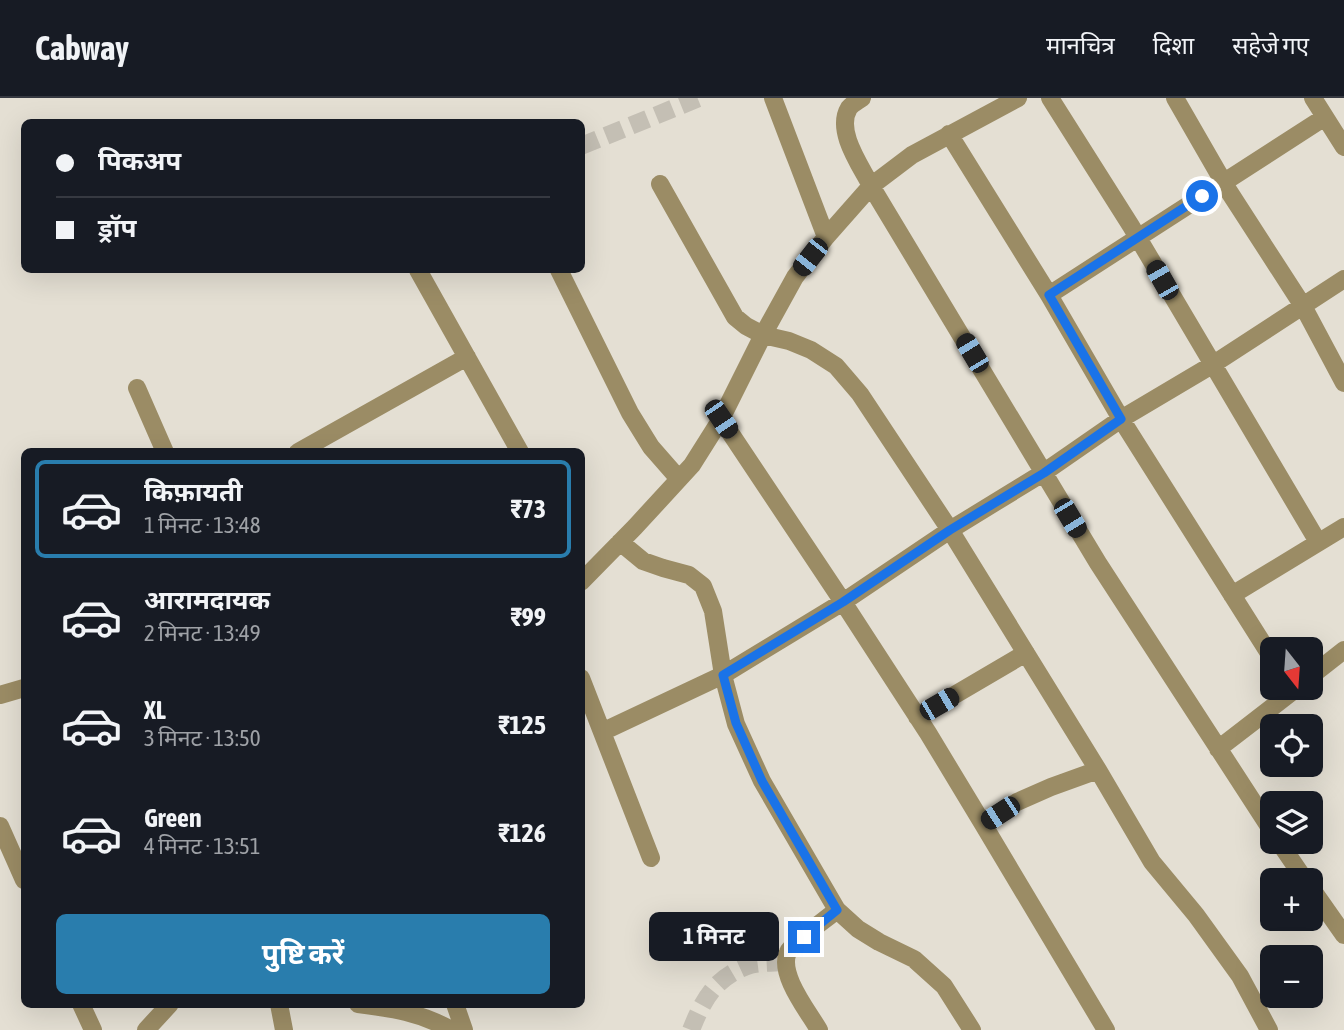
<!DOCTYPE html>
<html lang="hi">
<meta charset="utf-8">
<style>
:root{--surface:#171b24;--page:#20242c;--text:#f1f3f6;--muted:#9ea1a6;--line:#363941;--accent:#297dad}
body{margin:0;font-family:"Asap Condensed","Noto Sans Devanagari",sans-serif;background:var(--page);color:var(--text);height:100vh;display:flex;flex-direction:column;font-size:26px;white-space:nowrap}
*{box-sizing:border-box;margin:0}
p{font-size:23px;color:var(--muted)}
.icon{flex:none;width:38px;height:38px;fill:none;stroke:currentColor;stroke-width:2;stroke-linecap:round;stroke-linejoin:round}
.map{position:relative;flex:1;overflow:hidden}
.panel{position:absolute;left:21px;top:350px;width:564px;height:560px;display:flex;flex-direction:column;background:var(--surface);border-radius:10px;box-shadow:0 7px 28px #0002}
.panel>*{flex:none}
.guide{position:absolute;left:21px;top:21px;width:564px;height:154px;border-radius:10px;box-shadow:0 7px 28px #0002;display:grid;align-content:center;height:154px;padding:0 35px;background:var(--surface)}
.needle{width:46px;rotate:163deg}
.tools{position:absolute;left:1260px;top:539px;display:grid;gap:14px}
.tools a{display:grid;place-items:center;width:63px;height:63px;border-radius:10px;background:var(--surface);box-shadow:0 7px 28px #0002;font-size:35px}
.end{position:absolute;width:32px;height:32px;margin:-16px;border:9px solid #1a73e8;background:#fff;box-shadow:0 0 0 4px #fff}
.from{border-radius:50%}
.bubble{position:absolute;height:49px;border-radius:10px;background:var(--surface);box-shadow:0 7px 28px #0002;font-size:23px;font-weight:700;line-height:49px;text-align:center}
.car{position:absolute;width:21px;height:42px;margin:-21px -10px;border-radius:9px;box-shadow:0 0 5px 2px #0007;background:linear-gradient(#222 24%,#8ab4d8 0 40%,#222 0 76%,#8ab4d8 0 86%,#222 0)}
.guide b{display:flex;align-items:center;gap:24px;height:66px;font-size:26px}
.guide b+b{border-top:2px solid var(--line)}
.guide i{width:18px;height:18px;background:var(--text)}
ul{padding:12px 0 0;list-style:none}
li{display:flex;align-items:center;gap:21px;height:98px;margin:0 14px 10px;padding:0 21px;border:4px solid transparent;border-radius:10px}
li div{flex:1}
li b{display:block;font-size:26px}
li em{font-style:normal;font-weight:700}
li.on{border-color:var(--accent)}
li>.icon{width:63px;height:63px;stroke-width:1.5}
.action{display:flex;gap:14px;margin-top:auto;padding:14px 35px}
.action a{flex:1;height:80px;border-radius:10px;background:var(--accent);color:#fff;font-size:28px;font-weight:700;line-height:80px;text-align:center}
header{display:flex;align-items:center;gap:42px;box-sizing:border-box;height:98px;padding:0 35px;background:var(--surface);border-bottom:2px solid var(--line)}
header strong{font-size:33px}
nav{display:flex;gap:38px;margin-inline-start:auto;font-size:24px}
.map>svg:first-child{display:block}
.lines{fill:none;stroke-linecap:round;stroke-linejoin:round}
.minor-tunnel{stroke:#c4bfb4;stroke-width:18;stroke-dasharray:18 9;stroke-linecap:butt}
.minor{stroke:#9b8c65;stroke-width:18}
.route{stroke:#1a73e8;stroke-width:9}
</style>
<header>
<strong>Cabway</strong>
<nav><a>मानचित्र</a><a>दिशा</a><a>सहेजे गए</a></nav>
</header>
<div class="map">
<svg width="1344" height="932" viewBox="0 0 1344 932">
<rect width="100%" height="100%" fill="#e4dfd3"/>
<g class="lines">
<path class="minor-tunnel" d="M 581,48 L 699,0
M 691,932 C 703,902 715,880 747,868 C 758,864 774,865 786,864"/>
<path class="minor" d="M 773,0 L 826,139
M 862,0 C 858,3 852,6 849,10 C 835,33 861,68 871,88 L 1098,465 L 1272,733
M 1050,0 L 1131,128 L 1318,444
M 1175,0 L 1228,92 L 1303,208 L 1344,285
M 1313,0 L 1344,49
M 949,36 L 1049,197 L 1121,321 L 1272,560
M 660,86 L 735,219 L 746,228 L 763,237 L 789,243 L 811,252 L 836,268 L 860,296 L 950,432 L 1098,672 L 1152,764 L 1196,817 L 1240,878 L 1269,932
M 418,172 L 520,354
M 559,172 L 630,315 L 651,349 L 679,381
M 1049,197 L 1325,19
M 137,290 L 165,354
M 721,321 L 843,504 L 928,635 L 983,726 L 1106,932
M 298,354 L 467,259
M 620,444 L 643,463 L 663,470 L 689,477 L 703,488 L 713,513 L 723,577 L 736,626 L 762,683 L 837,812 L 858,831 L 879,844 L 914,861 L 944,888 L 972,932
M 581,484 L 635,429 L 692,367 L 721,321 L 763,237 L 795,179 L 826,139 L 871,88 L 912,57 L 1018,0
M 1232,497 L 1344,429
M 1311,578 L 1344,552
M 581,580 L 651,760
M 0,597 L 24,590
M 917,619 L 1026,555
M 602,634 L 723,577 L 843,504 L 950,432 L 1043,375 L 1121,321 L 1212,267 L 1344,181
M 1218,651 L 1297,590
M 983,726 L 1017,704 L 1051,689 L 1098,672
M 0,728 L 24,782
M 1279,744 L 1305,782
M 1311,790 L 1344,837
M 81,906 L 93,932
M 279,906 L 284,932
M 358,906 C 391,910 422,915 451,932
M 455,906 L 464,932
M 146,932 L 170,906
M 819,932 C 808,913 778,876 788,854 C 791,845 828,820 837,812"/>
</g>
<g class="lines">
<path class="route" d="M 804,839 L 837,812 L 762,683 L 736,625 L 723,577 L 843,504 L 950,432 L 1044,375 L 1121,321 L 1049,197 L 1202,98"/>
</g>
</svg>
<div class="tools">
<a><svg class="needle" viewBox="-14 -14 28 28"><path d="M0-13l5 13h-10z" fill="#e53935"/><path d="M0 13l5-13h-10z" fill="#9ea1a6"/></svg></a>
<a><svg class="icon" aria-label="locate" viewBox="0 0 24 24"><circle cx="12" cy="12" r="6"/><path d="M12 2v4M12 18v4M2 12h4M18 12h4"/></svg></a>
<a><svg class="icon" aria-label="layers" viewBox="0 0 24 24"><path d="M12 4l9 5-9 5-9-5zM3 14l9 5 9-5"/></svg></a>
<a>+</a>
<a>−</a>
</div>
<i class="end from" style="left:1202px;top:98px"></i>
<i class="end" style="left:804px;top:839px"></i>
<div class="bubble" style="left:649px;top:814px;width:130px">1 मिनट</div>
<i class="car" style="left:810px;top:159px;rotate:218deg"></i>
<i class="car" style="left:1162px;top:182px;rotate:330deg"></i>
<i class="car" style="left:972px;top:255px;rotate:329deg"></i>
<i class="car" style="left:721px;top:321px;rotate:146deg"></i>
<i class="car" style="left:1070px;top:420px;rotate:149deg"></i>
<i class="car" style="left:939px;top:606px;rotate:60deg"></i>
<i class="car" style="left:1000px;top:715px;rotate:237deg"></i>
<div class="guide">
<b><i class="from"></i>पिकअप</b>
<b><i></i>ड्रॉप</b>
</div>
<section class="panel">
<ul>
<li class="on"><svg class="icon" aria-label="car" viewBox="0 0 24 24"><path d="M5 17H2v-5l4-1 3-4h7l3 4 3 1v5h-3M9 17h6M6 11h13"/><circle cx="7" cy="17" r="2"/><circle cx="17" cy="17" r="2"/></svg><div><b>किफ़ायती</b><p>1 मिनट · 13:48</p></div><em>₹73</em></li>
<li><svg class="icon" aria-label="car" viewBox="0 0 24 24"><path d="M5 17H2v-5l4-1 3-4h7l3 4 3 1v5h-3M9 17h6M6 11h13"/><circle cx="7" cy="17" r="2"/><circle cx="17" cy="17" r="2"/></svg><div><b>आरामदायक</b><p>2 मिनट · 13:49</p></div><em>₹99</em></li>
<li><svg class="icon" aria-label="car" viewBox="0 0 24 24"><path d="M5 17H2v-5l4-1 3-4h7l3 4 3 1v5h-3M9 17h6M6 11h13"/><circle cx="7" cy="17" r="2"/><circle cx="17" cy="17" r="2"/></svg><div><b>XL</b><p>3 मिनट · 13:50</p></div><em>₹125</em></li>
<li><svg class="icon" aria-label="car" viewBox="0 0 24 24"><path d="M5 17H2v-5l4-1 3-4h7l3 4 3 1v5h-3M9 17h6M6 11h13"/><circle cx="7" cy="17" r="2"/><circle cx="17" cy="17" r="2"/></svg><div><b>Green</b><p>4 मिनट · 13:51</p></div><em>₹126</em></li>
</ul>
<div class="action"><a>पुष्टि करें</a></div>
</section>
</div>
